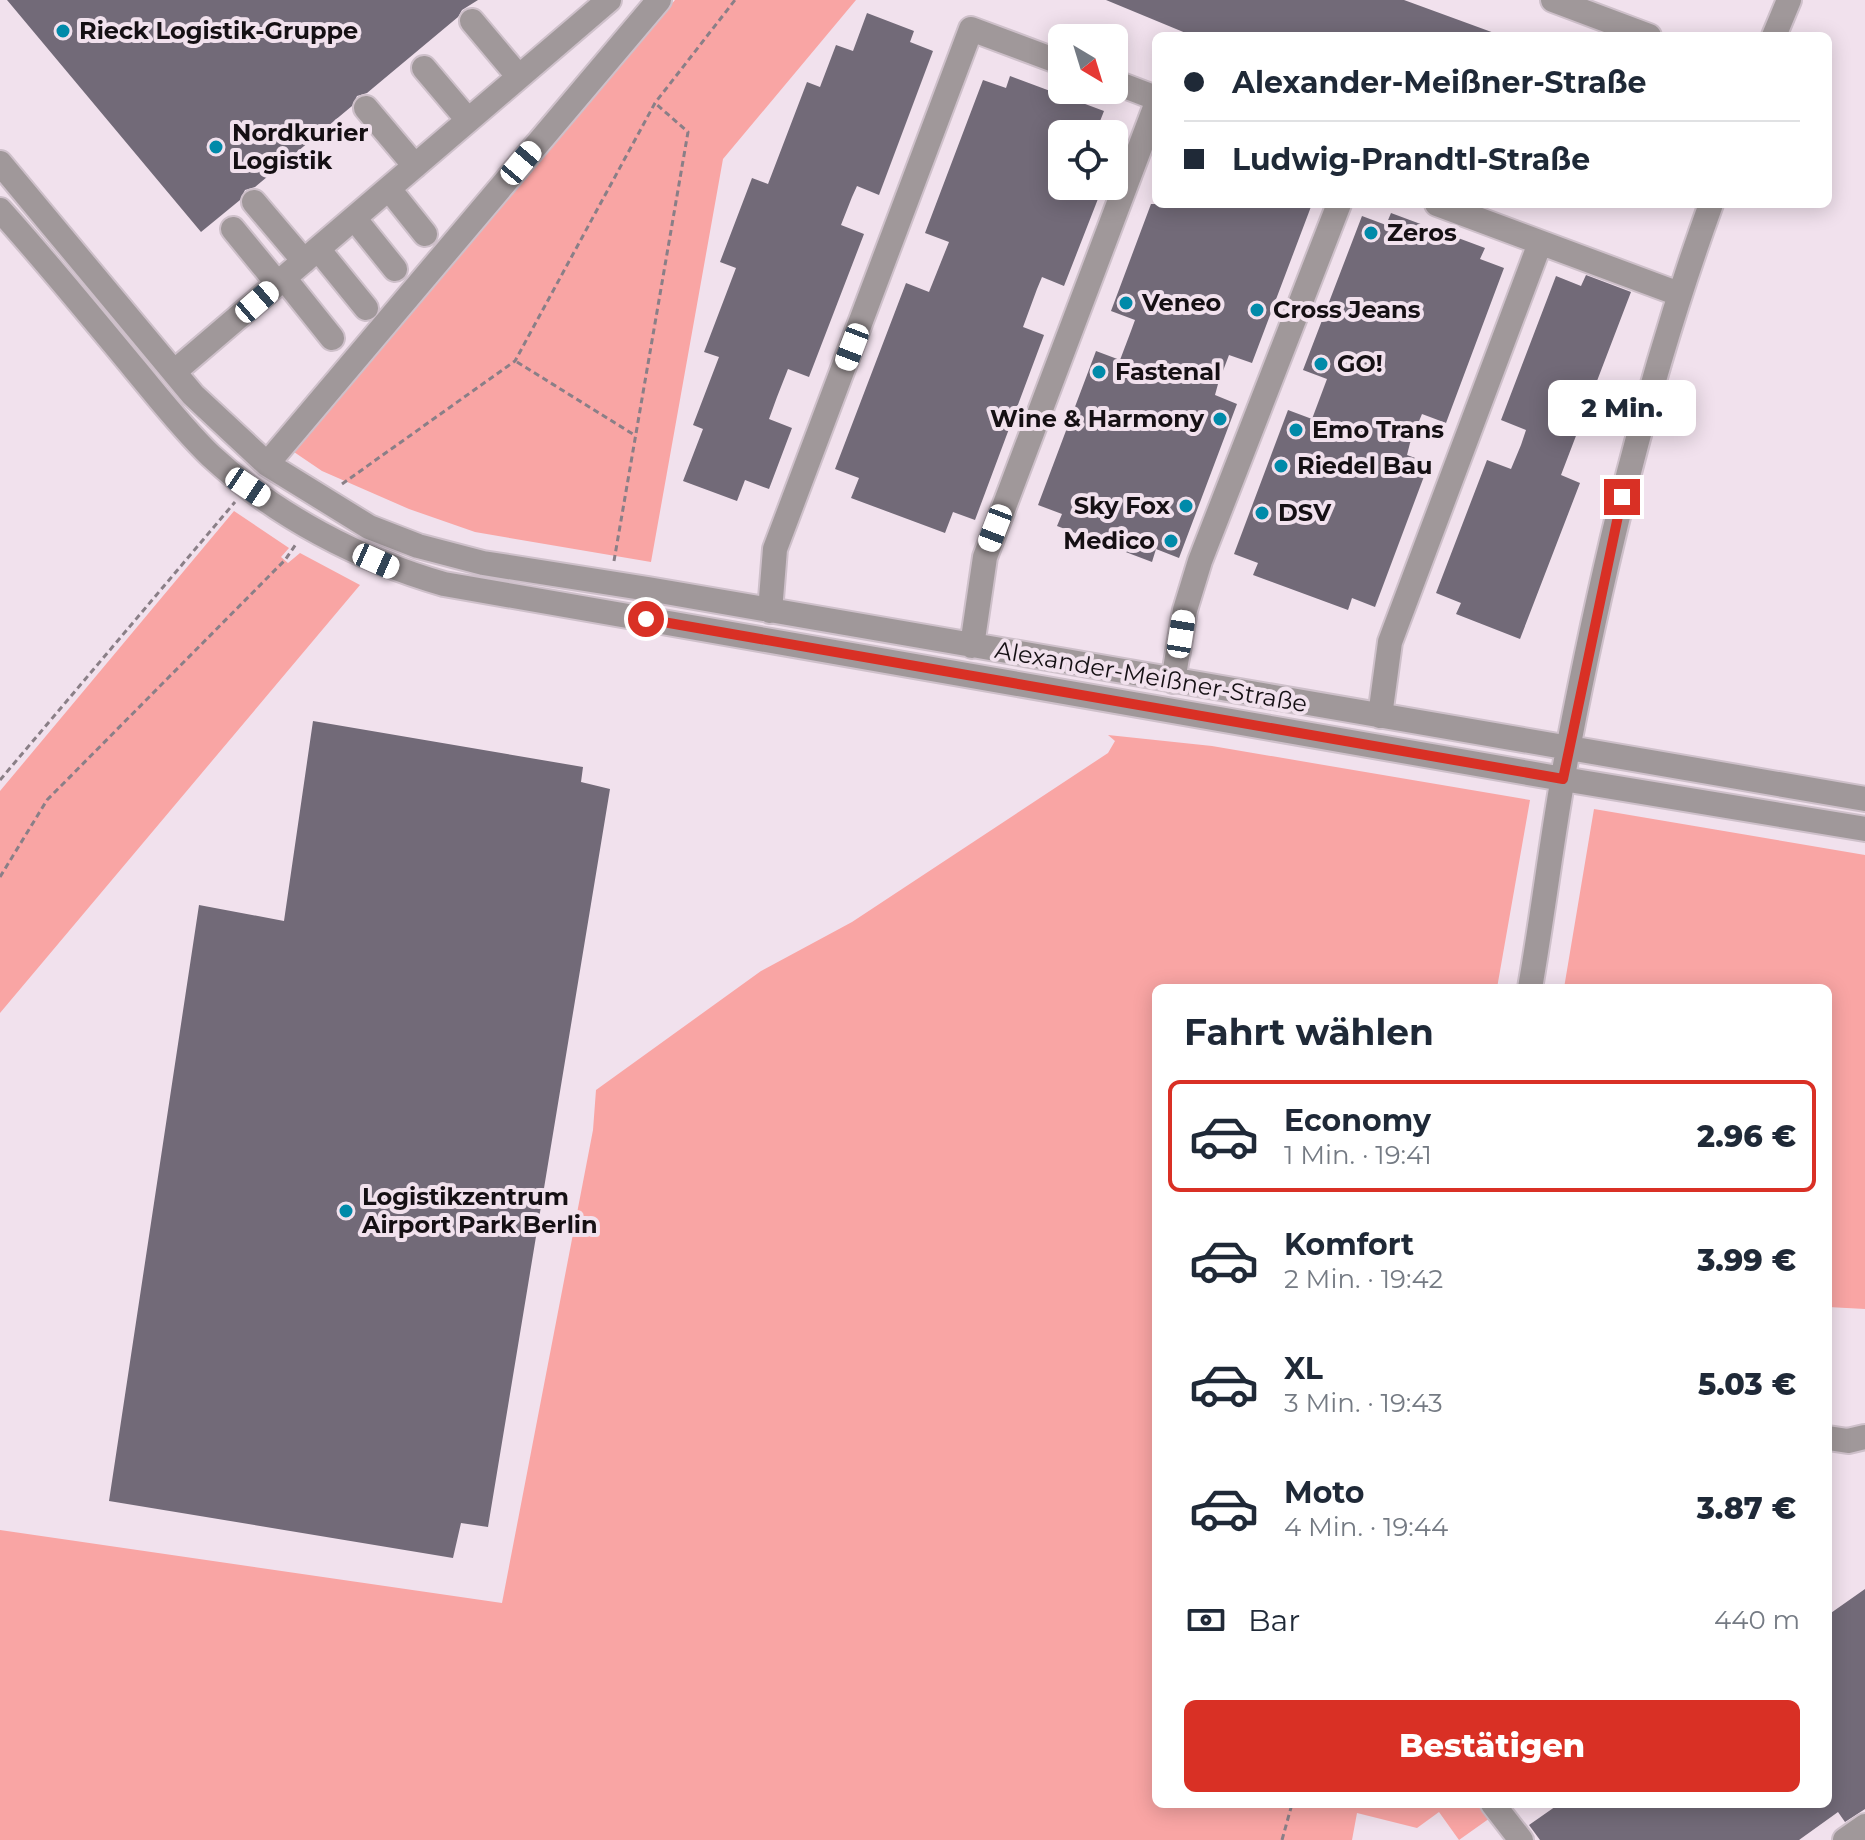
<!DOCTYPE html>
<html lang="de">
<meta charset="utf-8">
<style>
:root{--surface:#fff;--page:#f6f6f7;--text:#1f2937;--muted:#747a83;--line:#e0e1e3;--accent:#d93025}
body{margin:0;font-family:Montserrat,sans-serif;background:var(--page);color:var(--text);height:100vh;display:flex;flex-direction:column;font-size:30px;white-space:nowrap}
*{box-sizing:border-box;margin:0}
p{font-size:26px;color:var(--muted)}
.icon{flex:none;width:44px;height:44px;fill:none;stroke:currentColor;stroke-width:2;stroke-linecap:round;stroke-linejoin:round}
.map{position:relative;flex:1;overflow:hidden}
.side{position:absolute;left:1152px;top:984px;width:680px;height:824px;display:flex;flex-direction:column;background:var(--surface);border-radius:12px;box-shadow:0 4px 20px #0003}
.side>*{flex:none}
.hud{position:absolute;left:1152px;top:32px;width:680px;height:176px;border-radius:12px;box-shadow:0 4px 20px #0003;display:grid;align-content:center;height:176px;padding:0 32px;background:var(--surface)}
.needle{width:52px;rotate:142deg}
.controls{position:absolute;left:1048px;top:24px;display:grid;gap:16px}
.controls a{display:grid;place-items:center;width:80px;height:80px;border-radius:12px;background:var(--surface);box-shadow:0 4px 20px #0003;font-size:40px}
.end{position:absolute;width:36px;height:36px;margin:-18px;border:10px solid #d93025;background:#fff;box-shadow:0 0 0 4px #fff}
.from{border-radius:50%}
.bubble{position:absolute;height:56px;border-radius:12px;background:var(--surface);box-shadow:0 4px 20px #0003;font-size:26px;font-weight:800;line-height:56px;text-align:center}
.car{position:absolute;width:24px;height:48px;margin:-24px -12px;border-radius:10px;box-shadow:0 0 6px 2px #0007;background:linear-gradient(#fff 24%,#345 0 40%,#fff 0 76%,#345 0 86%,#fff 0)}
.hud b{display:flex;align-items:center;gap:28px;height:76px;font-size:30px}
.hud b+b{border-top:2px solid var(--line)}
.hud i{width:20px;height:20px;background:var(--text)}
ul{padding:0;list-style:none}
li{display:flex;align-items:center;gap:24px;height:112px;margin:0 16px 12px;padding:0 16px;border:4px solid transparent;border-radius:12px}
li div{flex:1}
li b{display:block;font-size:30px}
li em{font-style:normal;font-weight:800}
li.active{border-color:var(--accent)}
li>.icon{width:72px;height:72px;stroke-width:1.5}
h2{padding:0 32px;font-size:36px;line-height:96px}
.pay{display:flex;align-items:center;gap:20px;height:88px;padding:0 32px;font-size:30px}
.pay p{margin-inline-start:auto}
.cta{display:flex;gap:16px;margin-top:auto;padding:16px 32px}
.cta a{flex:1;height:92px;border-radius:12px;background:var(--accent);color:#fff;font-size:32px;font-weight:800;line-height:92px;text-align:center}
.map>svg:first-child{display:block}
.green{fill:#f9a5a4}
.building{fill:#726a78}
.lines{fill:none;stroke-linecap:round;stroke-linejoin:round}
.minor-casing{stroke:#cec0ca;stroke-width:28}
.path{stroke:#8a7f87;stroke-width:3;stroke-dasharray:6 4;stroke-linecap:butt}
.minor{stroke:#a0989a;stroke-width:24}
.route{stroke:#d93025;stroke-width:10}
.poi-dot{fill:#008aa9;stroke:#f1e1ed;stroke-width:3}
.labels{text-anchor:middle;stroke-width:8;stroke-linejoin:round;paint-order:stroke}
.poi-label{font-size:24px;font-weight:bold;fill:#151014;stroke:#f1e1ed;text-anchor:start}
.street-label{font-size:24px;fill:#151014;stroke:#f1e1ed}
</style>
<div class="map">
<svg width="1865" height="1840" viewBox="0 0 1865 1840">
<rect width="100%" height="100%" fill="#f1e1ed"/>
<path class="green" d="M 675,0 L 856,0 L 723,159 L 651,562 L 475,532 L 409,509 L 322,471 L 294,452 Z
M 234,511 L 289,548 L 281,557 L 288,563 L 300,553 L 360,585 L 0,1013 L 0,791 Z
M 1108,735 L 1212,746 L 1530,800 L 1497,988 L 1156,988 L 1156,1804 L 1479,1804 L 1490,1818 L 1459,1840 L 1439,1812 L 1417,1828 L 1357,1813 L 1352,1840 L 0,1840 L 0,1530 L 502,1603 L 593,1130 L 596,1090 L 761,971 L 852,922 L 1108,753 L 1115,741 Z
M 1594,809 L 1865,855 L 1865,1309 L 1828,1307 L 1828,988 L 1564,988 Z"/>
<path class="building" d="M 7,0 L 478,0 L 462,10 L 458,17 L 367,93 L 357,96 L 352,106 L 255,187 L 245,190 L 240,200 L 201,232 Z
M 1106,0 L 1404,0 L 1497,34 L 1193,36 Z
M 867,13 L 914,31 L 910,42 L 933,51 L 879,195 L 857,186 L 852,197 L 841,225 L 864,234 L 809,377 L 788,369 L 777,397 L 769,419 L 792,428 L 769,489 L 745,480 L 737,501 L 683,481 L 703,429 L 693,425 L 719,357 L 704,352 L 736,268 L 720,262 L 752,178 L 768,184 L 807,82 L 820,87 L 836,45 L 853,51 Z
M 1010,76 L 1104,111 L 1095,134 L 1062,134 L 1062,186 L 1103,186 L 1064,286 L 1042,277 L 1037,289 L 1023,327 L 1044,335 L 975,520 L 953,512 L 945,533 L 851,498 L 859,478 L 835,469 L 906,283 L 929,292 L 949,242 L 925,233 L 983,80 L 1006,88 Z
M 1151,204 L 1312,204 L 1252,363 L 1229,355 L 1218,384 L 1215,395 L 1237,404 L 1179,558 L 1156,549 L 1152,562 L 1057,526 L 1062,514 L 1038,505 L 1096,351 L 1120,360 L 1131,331 L 1135,320 L 1111,311 Z
M 1391,213 L 1485,248 L 1480,259 L 1504,268 L 1446,423 L 1422,414 L 1410,443 L 1407,455 L 1429,463 L 1375,607 L 1352,598 L 1348,610 L 1253,575 L 1258,563 L 1234,554 L 1288,410 L 1312,419 L 1327,379 L 1303,370 L 1362,216 L 1386,225 Z
M 1586,275 L 1631,292 L 1561,475 L 1580,483 L 1520,639 L 1456,614 L 1461,603 L 1436,593 L 1487,460 L 1511,469 L 1521,445 L 1526,430 L 1501,420 L 1556,276 L 1581,286 Z
M 313,721 L 583,767 L 581,782 L 610,789 L 488,1527 L 461,1523 L 453,1558 L 109,1501 L 199,905 L 284,921 Z
M 1865,1589 L 1865,1809 L 1845,1822 L 1838,1812 L 1799,1840 L 1540,1840 L 1529,1825 L 1559,1804 L 1828,1804 L 1828,1615 Z"/>
<g class="lines">
<g class="minor-casing">
<path id="minor" d="M 1553,0 L 1649,36
M 472,21 L 519,77
M 1774,36 L 1789,0
M 424,68 L 468,120
M 1114,82 L 1156,98
M 366,108 L 415,166
M 0,163 L 193,395 L 267,464 L 369,527 L 418,546 L 483,563 L 648,589 L 1865,799
M 389,189 L 425,234
M 254,202 L 304,261
M 1437,204 L 1679,294
M 0,210 C 46,261 90,315 134,368 C 159,398 183,429 211,456 C 276,516 360,560 444,584 L 1563,779 L 1865,829
M 354,218 L 395,269
M 233,229 L 278,284
M 318,249 L 366,308
M 284,278 L 332,338
M 174,372 L 609,0
M 267,464 L 659,0
M 770,611 L 775,549 L 971,29 L 1062,63
M 972,646 L 985,557 L 1156,105
M 1173,681 L 1185,610 L 1200,561 L 1339,204
M 1380,716 L 1390,642 L 1540,243
M 1530,988 C 1544,908 1553,828 1568,749 C 1603,565 1647,380 1711,204
M 1828,1438 L 1848,1441 L 1865,1437
M 1493,1804 L 1521,1840
M 1845,1840 L 1865,1826"/>
</g>
<path class="path" d="M 517,362 L 636,436
M 342,484 L 515,361 L 655,103 L 735,0
M 614,561 L 688,132 L 655,103
M 0,780 L 235,502
M 0,877 L 47,800 L 285,560 L 296,544
M 1282,1840 L 1292,1804"/>
<use href="#minor" class="minor"/>
</g>
<g class="lines">
<path class="route" d="M 646,619 L 1563,779 L 1622,497"/>
</g>
<g class="poi-dot">
<circle cx="63" cy="31" r="8"/>
<circle cx="216" cy="147" r="8"/>
<circle cx="1371" cy="233" r="8"/>
<circle cx="1126" cy="303" r="8"/>
<circle cx="1257" cy="310" r="8"/>
<circle cx="1321" cy="364" r="8"/>
<circle cx="1099" cy="372" r="8"/>
<circle cx="1220" cy="419" r="8"/>
<circle cx="1296" cy="430" r="8"/>
<circle cx="1281" cy="466" r="8"/>
<circle cx="1186" cy="506" r="8"/>
<circle cx="1262" cy="513" r="8"/>
<circle cx="1171" cy="541" r="8"/>
<circle cx="346" cy="1211" r="8"/>
</g>
<g class="labels">
<g class="poi-label">
<text x="79" y="39">Rieck Logistik-Gruppe</text>
<text x="232" y="141">Nordkurier<tspan x="232" dy="28">Logistik</tspan></text>
<text x="1387" y="241">Zeros</text>
<text x="1142" y="311">Veneo</text>
<text x="1273" y="318">Cross Jeans</text>
<text x="1337" y="372">GO!</text>
<text x="1115" y="380">Fastenal</text>
<text x="1204" y="427" text-anchor="end">Wine &amp; Harmony</text>
<text x="1312" y="438">Emo Trans</text>
<text x="1297" y="474">Riedel Bau</text>
<text x="1170" y="514" text-anchor="end">Sky Fox</text>
<text x="1278" y="521">DSV</text>
<text x="1155" y="549" text-anchor="end">Medico</text>
<text x="362" y="1205">Logistikzentrum<tspan x="362" dy="28">Airport Park Berlin</tspan></text>
</g>
<g class="street-label">
<text transform="translate(1151 677) rotate(10)" y="8">Alexander-Meißner-Straße</text>
</g>
</g>
</svg>
<div class="controls">
<a><svg class="needle" viewBox="-14 -14 28 28"><path d="M0-13l5 13h-10z" fill="#e53935"/><path d="M0 13l5-13h-10z" fill="#747a83"/></svg></a>
<a><svg class="icon" aria-label="locate" viewBox="0 0 24 24"><circle cx="12" cy="12" r="6"/><path d="M12 2v4M12 18v4M2 12h4M18 12h4"/></svg></a>
</div>
<i class="end from" style="left:646px;top:619px"></i>
<i class="end" style="left:1622px;top:497px"></i>
<div class="bubble" style="left:1548px;top:380px;width:148px">2 Min.</div>
<i class="car" style="left:521px;top:163px;rotate:40deg"></i>
<i class="car" style="left:257px;top:302px;rotate:49deg"></i>
<i class="car" style="left:852px;top:347px;rotate:201deg"></i>
<i class="car" style="left:248px;top:487px;rotate:124deg"></i>
<i class="car" style="left:995px;top:528px;rotate:201deg"></i>
<i class="car" style="left:376px;top:561px;rotate:114deg"></i>
<i class="car" style="left:1181px;top:634px;rotate:9deg"></i>
<div class="hud">
<b><i class="from"></i>Alexander-Meißner-Straße</b>
<b><i></i>Ludwig-Prandtl-Straße</b>
</div>
<section class="side">
<h2>Fahrt wählen</h2>
<ul>
<li class="active"><svg class="icon" aria-label="car" viewBox="0 0 24 24"><path d="M5 17H2v-5l4-1 3-4h7l3 4 3 1v5h-3M9 17h6M6 11h13"/><circle cx="7" cy="17" r="2"/><circle cx="17" cy="17" r="2"/></svg><div><b>Economy</b><p>1 Min. · 19:41</p></div><em>2.96 €</em></li>
<li><svg class="icon" aria-label="car" viewBox="0 0 24 24"><path d="M5 17H2v-5l4-1 3-4h7l3 4 3 1v5h-3M9 17h6M6 11h13"/><circle cx="7" cy="17" r="2"/><circle cx="17" cy="17" r="2"/></svg><div><b>Komfort</b><p>2 Min. · 19:42</p></div><em>3.99 €</em></li>
<li><svg class="icon" aria-label="car" viewBox="0 0 24 24"><path d="M5 17H2v-5l4-1 3-4h7l3 4 3 1v5h-3M9 17h6M6 11h13"/><circle cx="7" cy="17" r="2"/><circle cx="17" cy="17" r="2"/></svg><div><b>XL</b><p>3 Min. · 19:43</p></div><em>5.03 €</em></li>
<li><svg class="icon" aria-label="car" viewBox="0 0 24 24"><path d="M5 17H2v-5l4-1 3-4h7l3 4 3 1v5h-3M9 17h6M6 11h13"/><circle cx="7" cy="17" r="2"/><circle cx="17" cy="17" r="2"/></svg><div><b>Moto</b><p>4 Min. · 19:44</p></div><em>3.87 €</em></li>
</ul>
<div class="pay"><svg class="icon" aria-label="cash" viewBox="0 0 24 24"><path d="M3 7h18v10H3z"/><circle cx="12" cy="12" r="2"/></svg>Bar<p>440 m</p></div>
<div class="cta"><a>Bestätigen</a></div>
</section>
</div>
